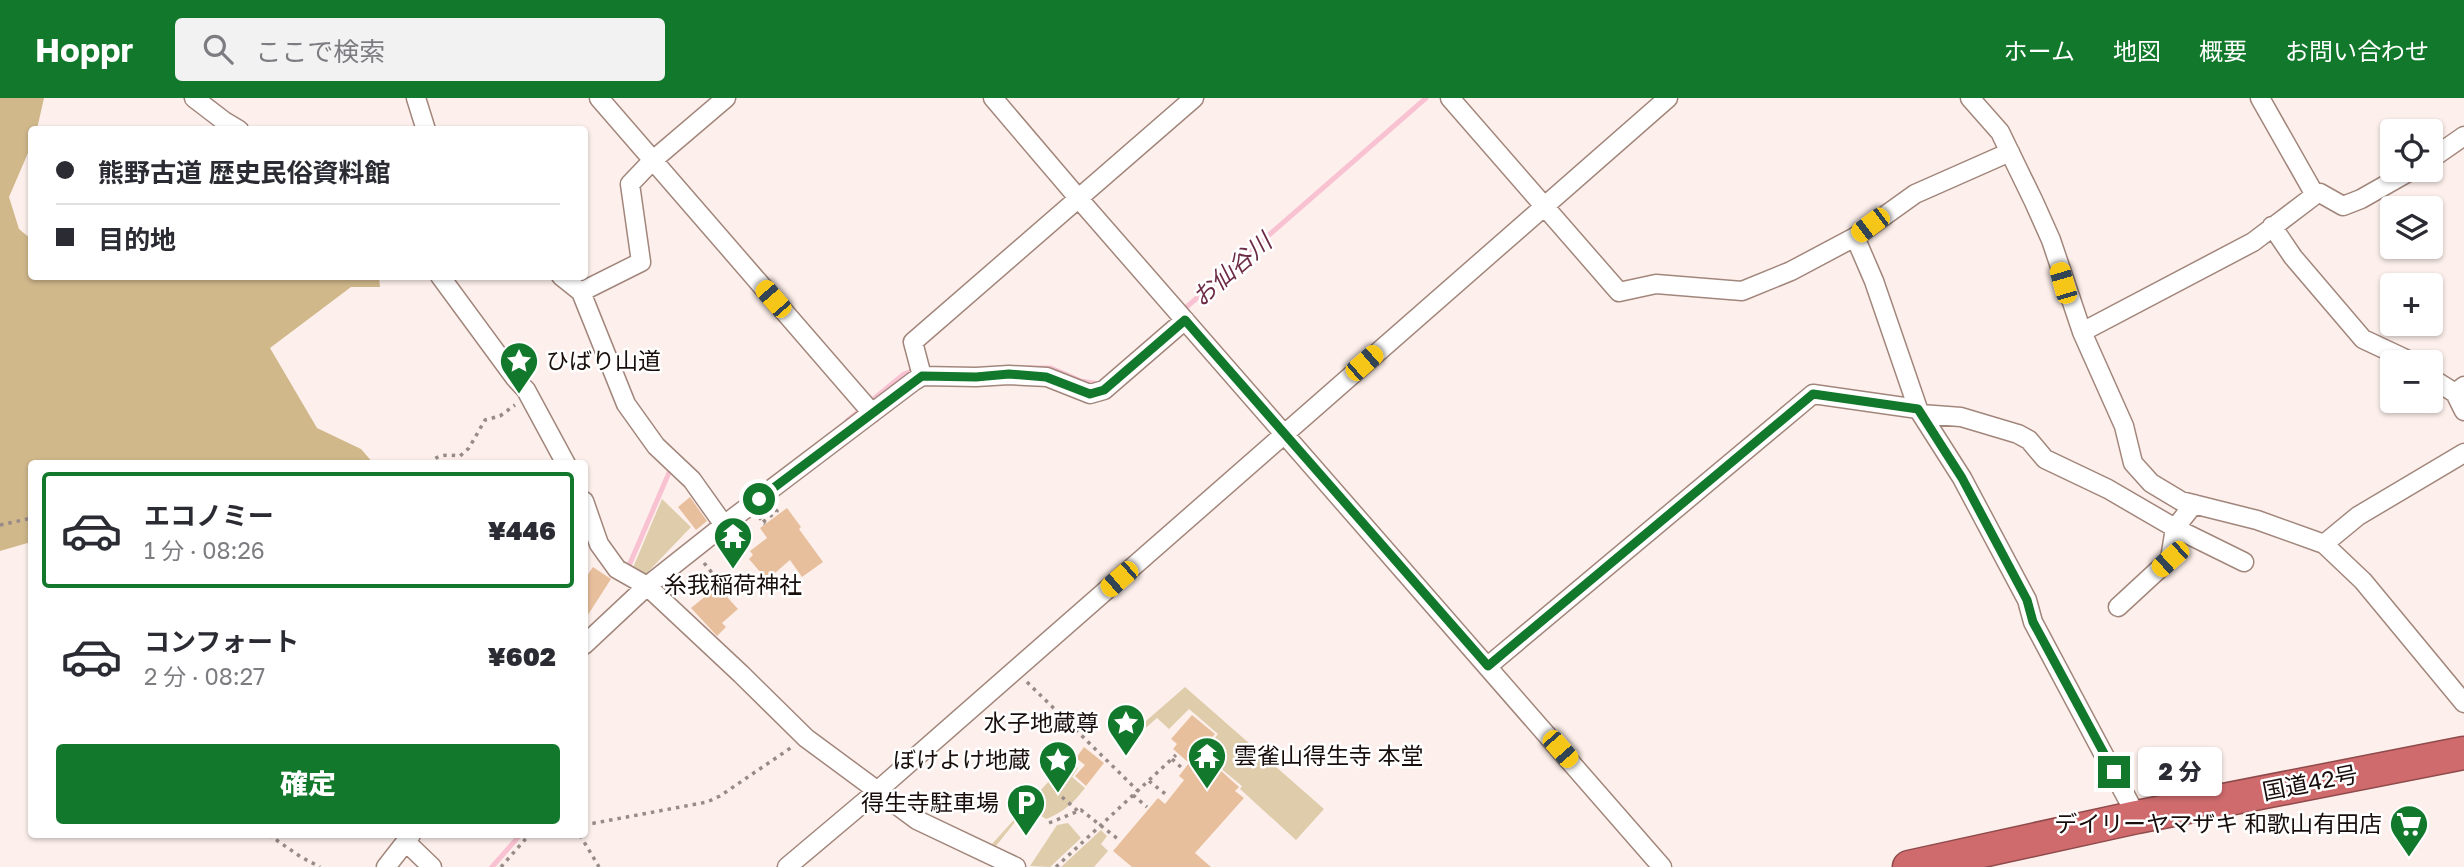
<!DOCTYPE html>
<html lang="ja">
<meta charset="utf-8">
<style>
:root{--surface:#fff;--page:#f2f2f3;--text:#2b2b33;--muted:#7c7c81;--line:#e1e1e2;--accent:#12792c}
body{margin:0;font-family:"Golos Text","Noto Sans JP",sans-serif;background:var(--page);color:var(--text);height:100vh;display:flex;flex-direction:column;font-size:26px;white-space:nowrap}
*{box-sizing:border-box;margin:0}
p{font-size:23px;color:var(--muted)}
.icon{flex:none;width:38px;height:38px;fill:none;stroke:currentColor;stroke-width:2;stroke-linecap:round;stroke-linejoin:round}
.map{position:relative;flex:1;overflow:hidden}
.side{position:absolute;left:28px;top:362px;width:560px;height:378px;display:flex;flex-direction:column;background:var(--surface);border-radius:7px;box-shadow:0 2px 5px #0004}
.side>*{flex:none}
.top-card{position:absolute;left:28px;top:28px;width:560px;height:154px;border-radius:7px;box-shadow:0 2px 5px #0004;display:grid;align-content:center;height:154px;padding:0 28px;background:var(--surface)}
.fabs{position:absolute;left:2380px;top:21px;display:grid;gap:14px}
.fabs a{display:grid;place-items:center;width:63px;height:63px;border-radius:7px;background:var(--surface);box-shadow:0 2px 5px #0004;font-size:35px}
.end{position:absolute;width:32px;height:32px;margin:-16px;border:9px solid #12792c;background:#fff;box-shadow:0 0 0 4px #fff}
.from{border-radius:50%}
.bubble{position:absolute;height:49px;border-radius:7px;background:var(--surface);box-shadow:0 2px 5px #0004;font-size:23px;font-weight:800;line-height:49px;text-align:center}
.car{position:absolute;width:21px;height:42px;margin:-21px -10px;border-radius:9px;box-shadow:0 0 5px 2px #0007;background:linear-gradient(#f5c518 24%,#345 0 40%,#f5c518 0 76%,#345 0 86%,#f5c518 0)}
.top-card b{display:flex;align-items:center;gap:24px;height:66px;font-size:26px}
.top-card b+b{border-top:2px solid var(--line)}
.top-card i{width:18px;height:18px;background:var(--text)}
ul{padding:12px 0 0;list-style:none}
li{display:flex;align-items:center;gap:21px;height:116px;margin:0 14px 10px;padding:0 14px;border:4px solid transparent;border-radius:7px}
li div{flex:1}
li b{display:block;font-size:26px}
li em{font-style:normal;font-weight:800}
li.current{border-color:var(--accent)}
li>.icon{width:63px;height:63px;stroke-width:1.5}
.button{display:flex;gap:14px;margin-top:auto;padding:14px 28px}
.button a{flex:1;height:80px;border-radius:7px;background:var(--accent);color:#fff;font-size:28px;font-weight:800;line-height:80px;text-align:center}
header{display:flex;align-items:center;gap:42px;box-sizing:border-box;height:98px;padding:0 35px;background:var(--accent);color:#fff}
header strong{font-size:33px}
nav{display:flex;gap:38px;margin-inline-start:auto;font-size:24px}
.search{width:490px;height:63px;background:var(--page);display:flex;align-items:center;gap:18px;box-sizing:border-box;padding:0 24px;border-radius:7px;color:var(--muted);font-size:26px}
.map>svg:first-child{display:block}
.green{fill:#deccab}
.forest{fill:#d0b88b}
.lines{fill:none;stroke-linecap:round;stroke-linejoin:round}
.stream{stroke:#f9c2d3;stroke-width:5}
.building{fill:#e8bf9c}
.street-casing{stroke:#a2867c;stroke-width:21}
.highway-casing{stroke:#8f4a4b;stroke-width:35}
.path{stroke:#978b88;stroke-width:3.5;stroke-dasharray:3.5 5;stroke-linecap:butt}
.street{stroke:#fff;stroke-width:18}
.highway{stroke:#cf6b6d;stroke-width:32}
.route{stroke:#12792c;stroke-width:9}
.labels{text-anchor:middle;stroke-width:5;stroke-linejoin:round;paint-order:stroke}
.poi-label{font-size:23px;fill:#180e0b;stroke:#fff;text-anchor:end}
.street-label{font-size:23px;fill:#180e0b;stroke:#fff}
.water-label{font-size:24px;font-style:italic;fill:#6d2c45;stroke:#fff}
</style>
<header>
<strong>Hoppr</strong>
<div class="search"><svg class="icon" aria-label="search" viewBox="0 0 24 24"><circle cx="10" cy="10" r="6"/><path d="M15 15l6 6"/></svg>ここで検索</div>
<nav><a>ホーム</a><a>地図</a><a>概要</a><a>お問い合わせ</a></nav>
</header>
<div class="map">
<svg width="2464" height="769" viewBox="0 0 2464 769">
<rect width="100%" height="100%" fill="#fdf0ec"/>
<path class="green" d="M 662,401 L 691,429 L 645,477 L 632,472 Z
M 1185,589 L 1324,711 L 1296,742 L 1240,691 L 1242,688 L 1202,655 L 1218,636 L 1189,611 L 1169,631 L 1157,620 L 1133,641 L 1130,637 Z
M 1068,662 L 1078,670 L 1072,679 L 1085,690 C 1074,704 1063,715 1046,721 L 1027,709 L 996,748 L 992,746 Z
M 1068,725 L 1081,740 L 1050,769 L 1030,768 L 1057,727 Z
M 1101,732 L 1107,738 L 1101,746 L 1108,753 L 1094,769 L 1061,769 Z"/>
<path class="forest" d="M 0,0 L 44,0 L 37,31 L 32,32 L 31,48 L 9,99 L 19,131 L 31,141 L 32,178 L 379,179 L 380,189 L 351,189 L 270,250 L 317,330 L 361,351 L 374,366 L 32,366 L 31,444 L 0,453 Z"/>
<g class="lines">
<path class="stream" d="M 1182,213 L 1426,0
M 1028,270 L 1051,270 L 1081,283 L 1099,286
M 847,323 L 904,276 L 917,271
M 628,470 L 671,370
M 492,769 L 520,737"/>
</g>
<path class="building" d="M 690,399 L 707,423 L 696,432 L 678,409 Z
M 787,410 L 801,429 L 799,431 L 823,464 L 802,479 L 790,462 L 767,482 L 749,461 L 753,457 L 750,453 L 767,440 L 760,430 Z
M 593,469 L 611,481 L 584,523 L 584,482 Z
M 729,479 L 738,489 L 727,499 L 738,511 L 722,525 L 726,529 L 717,538 L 691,510 Z
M 1192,617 L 1215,636 L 1200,654 L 1239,689 L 1235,693 L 1244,700 L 1195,755 L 1211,769 L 1132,769 L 1113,753 L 1158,700 L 1165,706 L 1184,682 L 1179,678 L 1189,665 L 1173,651 L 1177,646 L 1171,641 Z
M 1084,649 L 1104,665 L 1086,688 L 1075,678 L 1085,667 L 1076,660 Z"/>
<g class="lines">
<g class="street-casing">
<path id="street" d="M 194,0 L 224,23 L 239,32
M 416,0 L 426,32
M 599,0 L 872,315
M 993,0 L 1079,101 L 1662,769
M 1450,0 L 1619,194 L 1656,186 L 1742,193 L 1791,173 L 1855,139 L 1915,96 L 2010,54
M 1970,0 L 2000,34 L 2034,104 L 2051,142 L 2082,234 L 2124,328 L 2133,365 L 2151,385 L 2181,403 L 2257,422 L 2324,446 L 2363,483 L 2464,605
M 2431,61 L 2464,38
M 2315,97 L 2320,95 L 2343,108 L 2361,101 L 2412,72
M 2272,128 L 2293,159 L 2363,241 L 2412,264
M 1855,139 L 1874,183 L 1918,311 L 1962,380 L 2027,502 L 2033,524 L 2137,719
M 440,178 L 515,280 L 526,292 L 566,366
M 561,178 L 581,194 L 626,306 L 656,348 L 692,382 L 724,427
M 581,194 L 641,164 L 630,86 L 652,63 L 726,0
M 2082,234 L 2253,144 L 2315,97 L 2260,0
M 922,278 L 913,244 L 1194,0
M 2431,280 L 2455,295 L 2464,288
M 2455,295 L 2464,313
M 1921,316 L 1961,319 L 2018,336 L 2029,342 L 2045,361 L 2108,391 L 2175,430 L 2244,464
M 584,403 L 599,446 L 617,471 L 647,488 L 741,576 L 806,640 L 917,722 L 1016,769
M 2324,446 L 2358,418 L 2464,355
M 2118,509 L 2170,461 L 2175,430 L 2194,406
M 584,547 L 647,488 L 724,427 L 914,283 L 922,278 L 976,279 L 1009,277 L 1047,279 L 1090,296 L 1104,292 L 1185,222
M 1488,568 L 1813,296 L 1918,311
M 406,744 L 432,769
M 386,769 L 411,737
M 787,769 L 876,694 L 1668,0"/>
</g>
<g class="highway-casing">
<path id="highway" d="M 1909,769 L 2137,719 L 2464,655"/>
</g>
<path class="path" d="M 429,366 C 438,355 448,357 460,358 L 469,350 L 485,322 L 500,318 L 515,307
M 759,419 L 765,426
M 763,424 L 777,413 L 773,410
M 0,427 L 32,420
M 704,465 L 718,482
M 680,482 L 695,500
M 1027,584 L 1138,693
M 1172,661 L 1182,670
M 1149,683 L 1168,698
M 1133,697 L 1147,709
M 1062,699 L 1078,713
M 1049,725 L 1081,712 L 1118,741
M 584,727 L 707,704 L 720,698 L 792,649
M 269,737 L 301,759 L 320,769
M 580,737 L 599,769
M 501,769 L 529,737
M 1056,769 L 1176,657"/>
<use href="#street" class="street"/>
<use href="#highway" class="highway"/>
</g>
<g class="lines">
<path class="route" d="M 759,401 L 922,278 L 976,279 L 1009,276 L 1046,279 L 1090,296 L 1104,292 L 1185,222 L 1488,568 L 1813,296 L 1918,311 L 1962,380 L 2027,502 L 2033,524 L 2114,674"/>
</g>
<defs>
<g id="sight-pin" transform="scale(2.0125)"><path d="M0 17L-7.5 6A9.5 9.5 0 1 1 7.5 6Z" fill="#12792c" stroke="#fff"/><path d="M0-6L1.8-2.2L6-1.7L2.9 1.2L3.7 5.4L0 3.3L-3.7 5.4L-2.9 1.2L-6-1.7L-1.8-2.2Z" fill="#fff"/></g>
<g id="temple-pin" transform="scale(2.0125)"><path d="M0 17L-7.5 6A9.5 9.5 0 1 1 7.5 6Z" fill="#12792c" stroke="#fff"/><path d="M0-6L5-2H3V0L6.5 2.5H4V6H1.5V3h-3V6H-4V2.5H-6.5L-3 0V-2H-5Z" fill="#fff"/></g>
<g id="parking-pin" transform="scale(2.0125)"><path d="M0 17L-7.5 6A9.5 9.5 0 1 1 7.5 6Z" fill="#12792c" stroke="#fff"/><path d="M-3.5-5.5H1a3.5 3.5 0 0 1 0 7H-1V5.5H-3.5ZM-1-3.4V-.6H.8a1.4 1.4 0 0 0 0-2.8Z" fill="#fff"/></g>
<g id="supermarket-pin" transform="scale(2.0125)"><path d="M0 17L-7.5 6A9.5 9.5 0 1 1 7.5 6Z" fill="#12792c" stroke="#fff"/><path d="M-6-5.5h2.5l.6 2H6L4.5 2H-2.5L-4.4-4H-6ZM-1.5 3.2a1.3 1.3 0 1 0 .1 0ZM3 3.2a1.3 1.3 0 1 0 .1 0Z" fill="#fff"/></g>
</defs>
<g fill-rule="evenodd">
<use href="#sight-pin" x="519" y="263"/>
<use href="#temple-pin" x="733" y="438"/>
<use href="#sight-pin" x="1126" y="625"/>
<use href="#temple-pin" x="1207" y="658"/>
<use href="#sight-pin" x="1058" y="662"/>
<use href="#parking-pin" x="1026" y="705"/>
<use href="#supermarket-pin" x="2409" y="726"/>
</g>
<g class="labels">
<g class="poi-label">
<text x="546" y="271" text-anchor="start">ひばり山道</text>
<text x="733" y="495" text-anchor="middle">糸我稲荷神社</text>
<text x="1099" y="633">水子地蔵尊</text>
<text x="1234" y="666" text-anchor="start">雲雀山得生寺 本堂</text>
<text x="1031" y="670">ぼけよけ地蔵</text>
<text x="999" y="713">得生寺駐車場</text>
<text x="2382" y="734">デイリーヤマザキ 和歌山有田店</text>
</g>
<g class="street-label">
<text transform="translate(2310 685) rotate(-11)" y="8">国道42号</text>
</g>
<g class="water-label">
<text transform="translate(1232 172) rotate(-41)" y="8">お仙谷川</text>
</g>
</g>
</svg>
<div class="fabs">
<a><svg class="icon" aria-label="locate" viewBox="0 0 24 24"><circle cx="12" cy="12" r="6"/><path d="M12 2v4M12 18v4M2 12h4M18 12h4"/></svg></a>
<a><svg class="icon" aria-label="layers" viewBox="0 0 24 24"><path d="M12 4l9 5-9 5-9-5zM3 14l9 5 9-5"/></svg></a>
<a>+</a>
<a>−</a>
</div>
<i class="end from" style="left:759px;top:401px"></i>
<i class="end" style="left:2114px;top:674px"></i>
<div class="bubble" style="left:2138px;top:649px;width:84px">2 分</div>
<i class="car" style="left:1870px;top:127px;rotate:233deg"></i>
<i class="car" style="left:2063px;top:185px;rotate:344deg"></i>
<i class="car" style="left:773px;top:201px;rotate:319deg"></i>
<i class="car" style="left:1364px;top:265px;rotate:49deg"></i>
<i class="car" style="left:2170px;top:461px;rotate:228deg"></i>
<i class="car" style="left:1119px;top:481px;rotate:229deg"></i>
<i class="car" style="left:1560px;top:651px;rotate:139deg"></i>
<div class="top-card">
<b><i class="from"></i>熊野古道 歴史民俗資料館</b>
<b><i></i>目的地</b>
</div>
<section class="side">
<ul>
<li class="current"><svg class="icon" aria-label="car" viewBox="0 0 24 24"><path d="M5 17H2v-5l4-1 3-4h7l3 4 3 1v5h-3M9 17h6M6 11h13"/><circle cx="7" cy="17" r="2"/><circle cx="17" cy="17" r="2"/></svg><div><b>エコノミー</b><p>1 分 · 08:26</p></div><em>¥446</em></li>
<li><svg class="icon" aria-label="car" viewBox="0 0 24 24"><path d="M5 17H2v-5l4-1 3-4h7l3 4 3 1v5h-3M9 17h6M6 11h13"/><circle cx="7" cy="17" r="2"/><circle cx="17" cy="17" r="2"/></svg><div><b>コンフォート</b><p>2 分 · 08:27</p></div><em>¥602</em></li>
</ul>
<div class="button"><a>確定</a></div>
</section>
</div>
